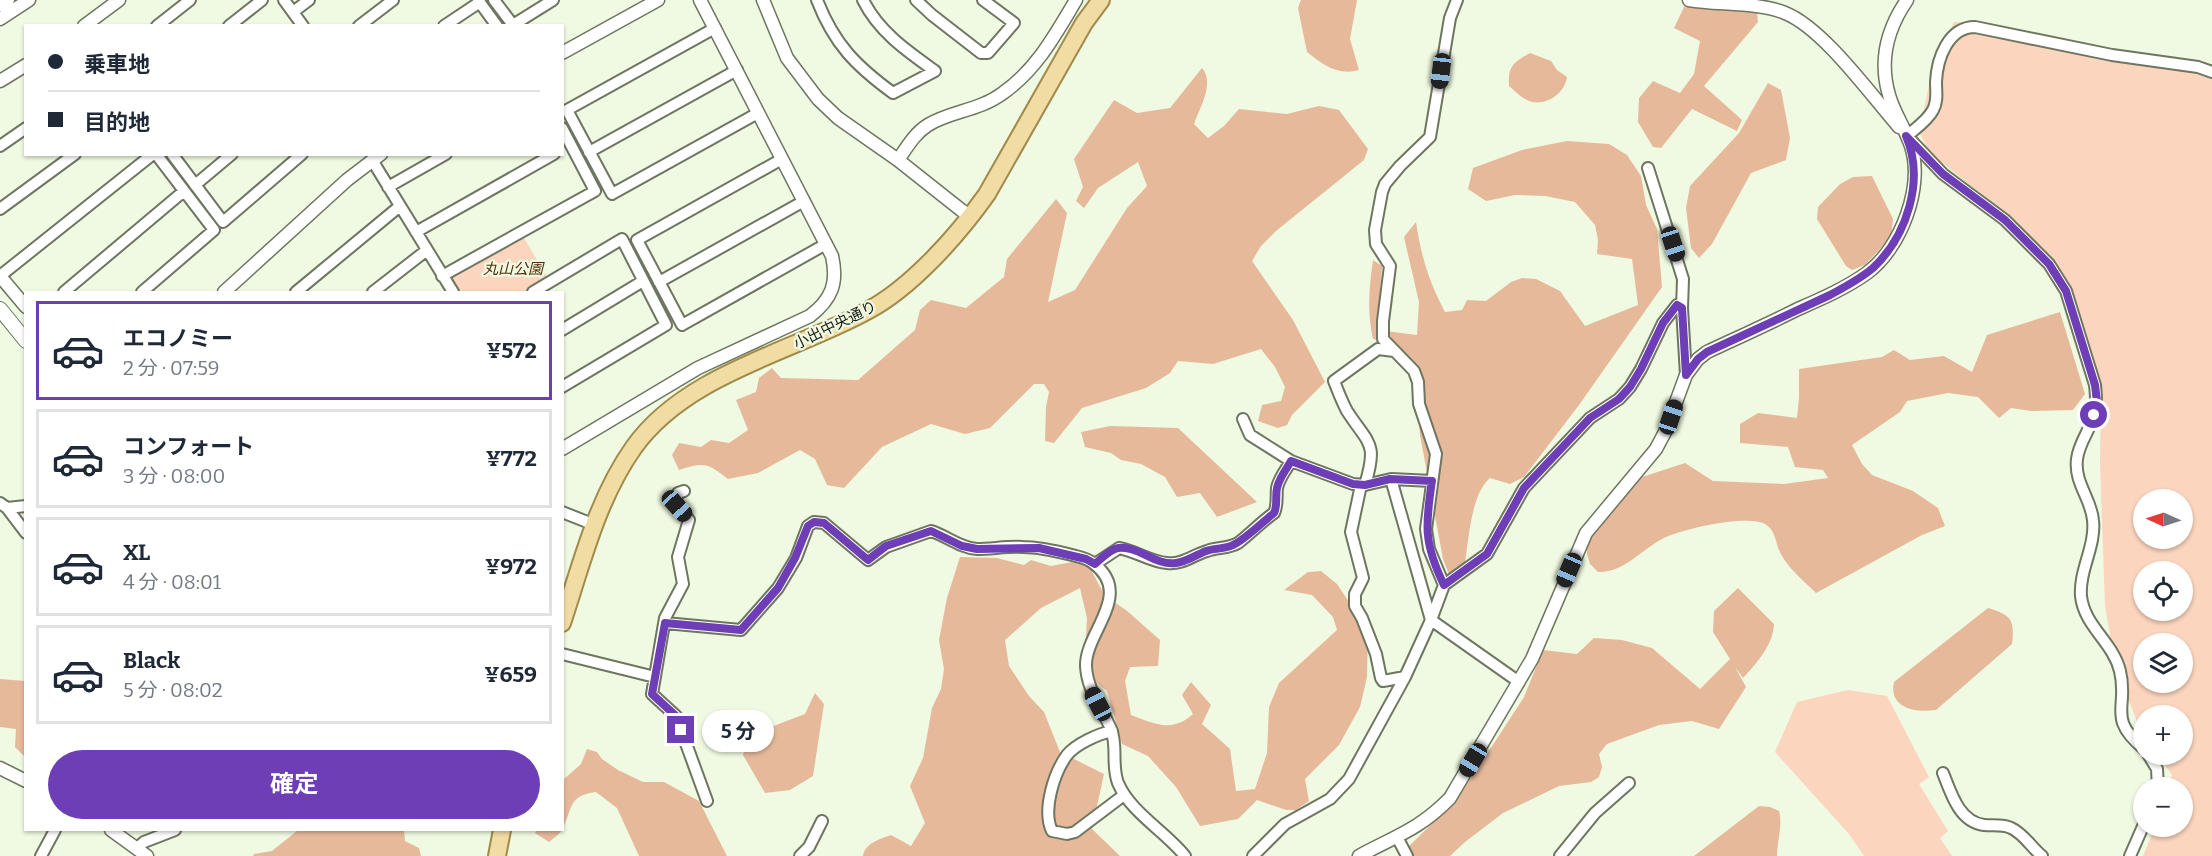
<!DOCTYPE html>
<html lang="ja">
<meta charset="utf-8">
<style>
:root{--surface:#fff;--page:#f6f6f7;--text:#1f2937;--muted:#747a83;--line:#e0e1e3;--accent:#6e3eb6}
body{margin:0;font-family:Bitter,"Noto Sans JP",serif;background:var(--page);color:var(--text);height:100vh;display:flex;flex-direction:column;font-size:22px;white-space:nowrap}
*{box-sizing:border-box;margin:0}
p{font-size:20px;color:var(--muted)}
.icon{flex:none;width:33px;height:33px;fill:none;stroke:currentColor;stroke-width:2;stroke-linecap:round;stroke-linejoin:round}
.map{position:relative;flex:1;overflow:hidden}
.drawer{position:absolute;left:24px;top:291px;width:540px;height:540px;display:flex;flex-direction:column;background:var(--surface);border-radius:0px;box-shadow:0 2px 4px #0004}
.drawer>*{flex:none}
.top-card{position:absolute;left:24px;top:24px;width:540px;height:132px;border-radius:0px;box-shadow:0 2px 4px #0004;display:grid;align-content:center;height:132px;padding:0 24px;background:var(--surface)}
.needle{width:39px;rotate:273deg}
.tools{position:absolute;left:2133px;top:489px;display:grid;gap:12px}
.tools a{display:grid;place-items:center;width:60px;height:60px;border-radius:50%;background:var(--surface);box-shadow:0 2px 4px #0004;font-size:30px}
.end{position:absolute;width:27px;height:27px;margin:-14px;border:8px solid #6e3eb6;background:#fff;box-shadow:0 0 0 3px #fff}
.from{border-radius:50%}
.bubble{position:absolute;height:42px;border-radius:21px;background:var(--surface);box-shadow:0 2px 4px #0004;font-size:20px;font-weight:700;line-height:42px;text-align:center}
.car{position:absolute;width:18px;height:36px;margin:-18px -9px;border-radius:8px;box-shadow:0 0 4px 2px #0007;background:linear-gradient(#222 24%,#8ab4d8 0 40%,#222 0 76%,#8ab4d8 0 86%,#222 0)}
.top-card b{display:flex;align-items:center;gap:21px;height:57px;font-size:22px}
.top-card b+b{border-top:2px solid var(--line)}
.top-card i{width:15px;height:15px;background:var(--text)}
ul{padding:10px 0 0;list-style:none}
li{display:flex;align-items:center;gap:18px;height:99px;margin:0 12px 9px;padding:0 12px;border:3px solid var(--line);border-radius:0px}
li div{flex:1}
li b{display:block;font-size:22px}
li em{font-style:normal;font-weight:700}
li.active{border-color:var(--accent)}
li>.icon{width:54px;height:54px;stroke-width:1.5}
.primary-button{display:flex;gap:12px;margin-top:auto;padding:12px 24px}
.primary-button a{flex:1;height:69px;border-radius:36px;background:var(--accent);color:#fff;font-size:24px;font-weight:700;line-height:69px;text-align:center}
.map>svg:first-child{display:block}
.green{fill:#fbd5bd;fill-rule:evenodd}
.forest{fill:#e7b99b}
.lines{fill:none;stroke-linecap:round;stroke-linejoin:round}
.minor-casing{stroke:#6e7661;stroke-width:14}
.tertiary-casing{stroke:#6e7661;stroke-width:15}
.secondary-casing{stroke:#6e7661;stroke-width:16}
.primary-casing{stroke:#a18b4c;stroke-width:20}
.minor{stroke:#fff;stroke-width:10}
.tertiary{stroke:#fff;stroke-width:12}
.secondary{stroke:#fff;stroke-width:14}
.primary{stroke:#f1dca4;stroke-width:16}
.route{stroke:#6e3eb6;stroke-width:8}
.labels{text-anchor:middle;stroke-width:4.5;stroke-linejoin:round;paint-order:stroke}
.park-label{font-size:15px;font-style:italic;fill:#562b08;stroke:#f0f9e1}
.street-label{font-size:15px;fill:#1c1f17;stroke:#f0f9e1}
</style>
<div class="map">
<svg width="2212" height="856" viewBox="0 0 2212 856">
<rect width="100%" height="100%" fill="#f0f9e1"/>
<path class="green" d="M 1954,22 L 1973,22 L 2212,69 L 2212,856 L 2143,856 L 2155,827 L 2182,826 L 2182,788 L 2168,787 L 2172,775 L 2158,755 L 2182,754 L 2182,716 L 2144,716 L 2143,734 L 2139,727 L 2115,664 L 2105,606 L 2100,464 L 2101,390 L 2072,289 L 2056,262 L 2010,217 L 1930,153 L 1919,132 L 1931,76 ZM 2144,500 L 2182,500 L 2182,538 L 2144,538 ZM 2144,572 L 2182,572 L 2182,610 L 2144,610 ZM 2144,644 L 2182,644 L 2182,682 L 2144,682 Z
M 523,236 L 548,279 L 525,292 L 459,292 L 450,279 L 452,275 Z
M 1848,690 L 1887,696 L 1929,777 L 1919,784 L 1948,831 L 1940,838 L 1952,856 L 1864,856 L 1849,834 L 1775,752 L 1797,702 Z"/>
<path class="forest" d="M 1301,0 L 1357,0 L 1350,39 L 1359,70 C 1338,76 1323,65 1307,52 L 1298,8 Z
M 1685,5 L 1757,13 L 1758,22 L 1704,86 L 1742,120 L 1737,131 L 1692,109 L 1661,148 L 1653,147 L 1638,122 L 1639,98 L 1653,81 L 1680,93 L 1694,74 L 1700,41 L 1674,28 Z
M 1530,53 L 1551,61 L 1557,70 L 1567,77 C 1565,92 1549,105 1532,102 C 1523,100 1516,92 1509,86 C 1508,66 1513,63 1530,53 Z
M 1202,68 C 1215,83 1200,107 1194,124 L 1208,138 L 1224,126 L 1239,109 L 1287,114 L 1319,106 L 1339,110 L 1368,149 L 1364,160 L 1276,231 L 1261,246 L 1252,261 L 1293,320 L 1325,382 L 1292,415 L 1287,425 L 1278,428 L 1258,421 L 1262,405 L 1281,401 L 1285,387 L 1275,367 L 1261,349 L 1213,364 L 1178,361 L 1170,373 L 1146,388 L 1082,408 L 1054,443 L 1045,441 L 1046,407 L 1049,392 L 1044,384 L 1034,384 L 990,428 L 965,434 L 931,424 L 882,447 L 844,488 L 827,485 L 815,459 L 800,450 L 758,473 L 728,479 C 707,463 705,462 679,470 L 672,455 L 679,443 L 701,447 L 711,440 L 729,443 L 748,430 L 736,400 L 756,392 L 759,378 L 772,368 L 781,378 L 858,380 L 915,330 L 920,310 L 931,300 L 966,308 L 1004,277 L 1007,259 L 1056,199 L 1067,213 L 1048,302 L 1075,290 L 1127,208 L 1147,186 L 1138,162 L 1098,188 L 1084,208 L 1076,201 L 1083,187 L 1074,159 L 1114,100 L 1137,113 L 1170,108 Z
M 1768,83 L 1781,90 L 1790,138 L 1786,160 L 1751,173 L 1712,244 L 1699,258 L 1691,248 L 1686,208 L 1690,186 L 1739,133 Z
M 1567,141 L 1609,144 L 1627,155 L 1641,176 L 1646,205 L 1657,229 L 1662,287 L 1579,405 L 1524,477 L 1510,484 L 1490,478 C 1469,496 1469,546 1463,574 L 1450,577 L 1443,559 L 1420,435 L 1414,365 L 1398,347 L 1373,339 C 1367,312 1369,288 1373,260 L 1382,266 L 1377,330 L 1417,335 L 1419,302 L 1404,237 L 1416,222 C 1421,256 1429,282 1445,312 L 1462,310 L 1467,300 L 1486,301 L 1511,282 L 1522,278 L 1536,279 L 1560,291 L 1585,326 L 1638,305 L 1632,259 L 1597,254 L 1598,240 L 1595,225 L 1575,202 L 1545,196 L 1515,195 L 1486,201 L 1468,189 L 1473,168 L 1522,150 Z
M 1872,176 L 1893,219 L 1891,237 L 1865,265 L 1852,270 L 1846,266 L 1817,219 L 1818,207 L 1840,184 L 1853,177 Z
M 2060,312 L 2085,394 L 2073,410 L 2031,411 L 2011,408 L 1999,418 L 1978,397 L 1948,393 L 1907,401 L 1900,412 L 1852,445 L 1862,464 L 1872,475 L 1913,491 L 1938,508 L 1945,526 L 1922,535 L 1816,593 C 1805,582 1789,569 1782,556 C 1775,545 1777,531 1765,524 C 1747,514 1680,529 1662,539 C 1640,551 1623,573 1598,572 L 1590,564 L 1587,554 L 1586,533 L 1612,491 L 1633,480 L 1685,463 L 1713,481 L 1784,484 L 1828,478 L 1823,470 L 1795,467 L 1788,447 L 1740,443 L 1740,424 L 1758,413 L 1797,418 L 1799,397 L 1799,369 L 1882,357 L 1894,350 L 1910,360 L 1944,356 L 1972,372 L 1987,335 Z
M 1110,426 L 1178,428 L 1257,502 L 1217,517 L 1200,493 L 1177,497 L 1165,477 L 1141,464 L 1121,460 L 1111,453 L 1085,447 L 1081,432 Z
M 960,557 L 997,558 L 1024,565 L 1031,560 L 1051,566 L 1072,562 L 1089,566 L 1105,596 L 1126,610 L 1160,640 L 1158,666 L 1130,667 L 1125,681 L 1131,715 C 1155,724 1172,733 1193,714 L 1182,695 L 1191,682 L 1211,705 L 1202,724 L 1230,749 L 1236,791 L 1255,789 L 1267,753 L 1269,707 L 1279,683 L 1337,630 L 1333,617 L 1312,595 L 1284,590 L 1308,572 L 1321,571 L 1337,584 L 1368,630 L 1367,677 L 1360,707 L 1339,745 L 1305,779 L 1309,801 L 1296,810 L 1286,810 L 1257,800 L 1238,819 L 1200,826 L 1176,787 L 1148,756 L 1122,744 L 1107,691 L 1092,679 L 1085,657 L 1087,618 L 1080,588 L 1041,608 L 1005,640 L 1009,666 L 1029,696 L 1044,712 L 1060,752 L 1104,774 L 1092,829 L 1120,856 L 863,856 C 865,843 880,839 891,835 L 911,846 L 925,823 L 910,786 L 923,758 L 932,708 L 941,689 L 944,669 L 939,640 L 947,598 Z
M 1738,588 L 1774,624 C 1773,645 1757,663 1743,678 L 1735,667 L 1746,687 L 1719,729 L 1692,721 L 1659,725 L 1607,744 L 1599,754 L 1602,767 L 1599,777 L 1591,782 L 1559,786 L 1503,813 L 1465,842 L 1450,856 L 1401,856 L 1403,852 L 1449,807 L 1474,774 L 1524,697 L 1543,650 L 1577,654 L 1594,638 L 1622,640 L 1652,648 L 1700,689 L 1730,659 L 1713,632 L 1714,611 Z
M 1988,608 C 2011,615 2015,619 2012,644 L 1936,710 C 1917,713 1888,709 1894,682 Z
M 0,679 L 25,681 L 25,757 L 15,747 L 16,729 L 0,727 Z
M 815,693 L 824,704 L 813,776 L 790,790 L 765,793 L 743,755 L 751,730 L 771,727 L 805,714 Z
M 587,749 L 597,752 L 602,759 L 618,770 L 643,782 L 664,782 L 699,801 L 727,856 L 639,856 L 617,808 L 596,792 C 568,796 573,807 563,828 C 560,834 554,838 549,842 L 535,833 L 537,830 L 562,830 L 563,780 L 581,764 Z
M 1759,806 L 1770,807 L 1779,811 C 1783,825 1777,841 1777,856 L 1694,856 Z
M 298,830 L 404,830 L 405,841 L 419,848 L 421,856 L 253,856 L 254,854 L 272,851 Z"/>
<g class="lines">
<g class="minor-casing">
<path id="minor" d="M 284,0 L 303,26
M 478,0 L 497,26
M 494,0 L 513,25 L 553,0
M 817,0 C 834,44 856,66 893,93 L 935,71 C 907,51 879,32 863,0
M 916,0 L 932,15 L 981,53 L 988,53 L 1014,23 L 983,0
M 293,12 L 309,0
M 157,26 L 190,0
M 229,26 L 262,0
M 359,26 L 393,0
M 444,26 L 480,2
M 715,28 L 567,110 L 612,194 L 758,113
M 0,146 L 26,128
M 589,152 L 737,70
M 172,154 L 223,222 L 302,154
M 782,159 L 637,240 L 682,325 L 826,244
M 372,160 L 453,292
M 1648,168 L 1683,279 L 1682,308 L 1686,375
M 195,185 L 232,154
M 388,187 L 446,154
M 0,209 L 75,154
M 416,232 L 554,154
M 0,276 L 153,154
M 442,276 L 595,191 L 562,128
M 659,282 L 804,201
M 64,292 L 184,191
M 142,292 L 214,230 L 156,154
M 296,292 L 400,206
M 373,292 L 427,250
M 533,292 L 622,239 L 666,325 L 562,387
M 562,330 L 643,281
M 1243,419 L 1250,435 L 1291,461
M 1391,479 L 1431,620
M 1361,485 L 1351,532 L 1363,578 L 1355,594 L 1355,606 L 1362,618 L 1376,654 L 1381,678 L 1383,681 L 1405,677
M 1365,485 C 1378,442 1369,445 1347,411 C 1342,402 1338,391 1334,381 L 1378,349 L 1394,351
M 684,491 L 678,493 L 675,503 L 689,520 L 678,557 L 683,584 L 665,618 L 652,694 L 676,716 L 707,801
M 0,503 L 7,508 L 26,533
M 7,508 L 26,506
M 562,512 L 595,525
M 1095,564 L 1119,548 C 1136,551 1151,562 1167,563 C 1182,565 1193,555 1207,551 C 1217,547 1228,549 1238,543 C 1250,534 1261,522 1274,513 C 1278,505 1276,497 1277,488 C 1279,478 1286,470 1291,461 L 1353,484 L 1365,485 L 1391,479 L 1432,481
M 1444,585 L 1487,554 L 1524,488 L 1590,418 L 1619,399 L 1630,387 L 1641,369 L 1663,323 L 1677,305 L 1682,308
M 1431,620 L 1444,585 L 1429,549 L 1426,529 L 1436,454 L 1419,404 L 1418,382 L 1414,371 L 1383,339 L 1383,321 L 1390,266 L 1376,244 L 1375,230 L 1382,192 L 1385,184 L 1400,166 L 1430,137 L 1450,18 L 1457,0
M 665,623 L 741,630 L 778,588 L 796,558 L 808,526 L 814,522 L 824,523 L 868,560 L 886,547 L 931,531 C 947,536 960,548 977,549 C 992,549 1007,546 1023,547 C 1039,547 1056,551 1072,555 C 1079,557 1087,558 1093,563 C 1135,594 1085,632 1086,666 C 1087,690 1102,708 1111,729 C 1118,746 1111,765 1118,783 C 1131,813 1165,831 1185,856
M 562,654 L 655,677
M 1112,731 C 1098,734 1076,744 1067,755 C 1054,773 1042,810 1052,831 L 1067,834 L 1075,832 L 1124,795
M 2144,749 C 2106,717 2129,708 2120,671 C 2113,642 2084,626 2081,596 C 2079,570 2096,546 2093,520 C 2091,498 2074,483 2077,459 C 2079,442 2091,429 2095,412 C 2097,403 2096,395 2095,385 L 2066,291 L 2049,264 L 2005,220 L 1943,174 L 1907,136 C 1915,129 1928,120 1933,110 C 1938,101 1936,92 1936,82 C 1937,59 1948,27 1975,27 L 2112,55 L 2198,67 L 2212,72
M 2148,754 L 2157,769 L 2158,788
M 1943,773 C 1951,793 1959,822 1984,825 C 1993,826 2003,824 2011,828 C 2023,833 2032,848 2042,856
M 1397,837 L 1407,856
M 137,848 L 144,842 L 175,830
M 41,856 L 55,830
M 800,856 L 809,847 L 822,821
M 1253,856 L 1285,824 L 1330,799 L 1349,779 L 1405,677 L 1431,620 L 1519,682
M 1560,856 L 1595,813 L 1629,783
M 2130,856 L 2144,824"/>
</g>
<g class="tertiary-casing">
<path id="tertiary" d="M 763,0 L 787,58 L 818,99 L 838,118 L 898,160 L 970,217
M 1689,0 C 1718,5 1759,2 1785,13 C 1823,28 1871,95 1899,127
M 0,5 L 8,0
M 0,19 L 29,0
M 84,26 L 119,0
M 562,53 L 658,0
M 0,81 L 26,65
M 898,160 C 907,147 915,133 928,125 C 950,111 979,111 1003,93 C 1037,69 1055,35 1076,0
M 0,276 L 26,307
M 224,292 L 347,180 L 381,154
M 562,449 L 698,368 L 810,316 C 832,299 838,283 832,256 L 700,0
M 0,768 L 26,781
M 111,830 L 147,856
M 1359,856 C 1396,836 1420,829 1450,798 L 1532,659 L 1586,533 L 1656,449 L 1665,432 L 1686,375 L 1698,359 L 1707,352 C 1737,338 1768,324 1798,309 C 1821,299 1846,288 1867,273 C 1901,248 1924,187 1911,146 C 1905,128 1894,113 1889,95 C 1879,61 1887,29 1907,0"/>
</g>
<g class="secondary-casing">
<path id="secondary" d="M 0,309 L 26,341"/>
</g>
<g class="primary-casing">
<path id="primary" d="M 562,623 C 582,563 597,499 634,447 C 686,374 792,352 867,311 C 911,288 958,235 987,194 L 1084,23 L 1101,0
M 497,856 L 502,830"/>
</g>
<use href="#minor" class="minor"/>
<use href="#tertiary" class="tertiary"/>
<use href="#secondary" class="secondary"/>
<use href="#primary" class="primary"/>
</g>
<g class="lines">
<path class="route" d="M 681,730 L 676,716 L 652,694 L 665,623 L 741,630 L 778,588 L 795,558 L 808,526 L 814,522 L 824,523 L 868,560 L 886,546 L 931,531 L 962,546 L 977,549 L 1039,548 L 1086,559 L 1095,564 C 1101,559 1110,549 1118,548 C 1138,545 1155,566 1176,563 C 1186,562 1196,555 1206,551 C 1215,548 1225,549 1233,545 C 1243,541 1264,521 1274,513 C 1278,505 1275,497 1277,488 C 1279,478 1286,470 1291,461 L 1353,484 L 1365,485 L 1390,479 L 1432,481 C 1425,526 1424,544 1444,585 L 1487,554 L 1524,488 L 1590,418 L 1619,399 L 1630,387 L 1641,369 L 1663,323 L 1677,305 L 1682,308 L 1686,375 L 1698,359 L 1707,352 L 1830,295 C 1845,287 1860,279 1873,268 C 1907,236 1925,180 1906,136 L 1943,174 L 2005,220 L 2049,264 L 2066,291 L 2095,385 L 2097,402 L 2094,415"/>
</g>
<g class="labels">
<g class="park-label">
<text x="513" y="274">丸山公園</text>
</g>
<g class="street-label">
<text transform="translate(835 325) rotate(-26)" y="5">小出中央通り</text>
</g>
</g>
</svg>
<div class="tools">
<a><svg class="needle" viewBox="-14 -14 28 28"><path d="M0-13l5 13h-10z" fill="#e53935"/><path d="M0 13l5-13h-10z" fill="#747a83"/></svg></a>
<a><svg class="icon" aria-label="locate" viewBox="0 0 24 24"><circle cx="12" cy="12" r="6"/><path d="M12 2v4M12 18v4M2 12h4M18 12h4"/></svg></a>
<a><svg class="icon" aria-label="layers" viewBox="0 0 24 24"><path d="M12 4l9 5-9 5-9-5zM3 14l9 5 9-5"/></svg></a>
<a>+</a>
<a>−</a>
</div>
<i class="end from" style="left:2094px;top:415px"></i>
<i class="end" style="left:681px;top:730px"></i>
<div class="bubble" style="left:702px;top:710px;width:72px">5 分</div>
<i class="car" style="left:1441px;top:71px;rotate:187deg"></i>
<i class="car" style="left:1673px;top:244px;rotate:162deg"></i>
<i class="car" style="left:1671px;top:417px;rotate:18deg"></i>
<i class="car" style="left:677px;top:506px;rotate:138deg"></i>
<i class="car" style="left:1569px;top:570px;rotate:203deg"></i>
<i class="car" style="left:1098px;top:704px;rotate:332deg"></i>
<i class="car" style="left:1473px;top:760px;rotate:211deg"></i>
<div class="top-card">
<b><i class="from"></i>乗車地</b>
<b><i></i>目的地</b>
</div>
<section class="drawer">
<ul>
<li class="active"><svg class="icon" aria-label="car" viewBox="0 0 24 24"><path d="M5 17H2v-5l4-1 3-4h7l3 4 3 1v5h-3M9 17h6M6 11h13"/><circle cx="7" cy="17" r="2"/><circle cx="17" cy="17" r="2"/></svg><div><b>エコノミー</b><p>2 分 · 07:59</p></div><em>¥572</em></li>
<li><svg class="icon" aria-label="car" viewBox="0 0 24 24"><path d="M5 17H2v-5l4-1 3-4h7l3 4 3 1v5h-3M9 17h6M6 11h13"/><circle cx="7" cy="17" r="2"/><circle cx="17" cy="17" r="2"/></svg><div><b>コンフォート</b><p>3 分 · 08:00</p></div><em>¥772</em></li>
<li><svg class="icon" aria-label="car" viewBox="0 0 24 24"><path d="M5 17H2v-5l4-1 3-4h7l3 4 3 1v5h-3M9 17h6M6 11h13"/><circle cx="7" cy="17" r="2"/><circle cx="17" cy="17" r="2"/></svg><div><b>XL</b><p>4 分 · 08:01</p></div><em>¥972</em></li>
<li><svg class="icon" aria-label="car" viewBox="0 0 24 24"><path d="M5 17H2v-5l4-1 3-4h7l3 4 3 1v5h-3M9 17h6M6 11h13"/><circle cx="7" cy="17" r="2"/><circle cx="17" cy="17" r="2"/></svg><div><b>Black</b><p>5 分 · 08:02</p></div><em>¥659</em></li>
</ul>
<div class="primary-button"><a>確定</a></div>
</section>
</div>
